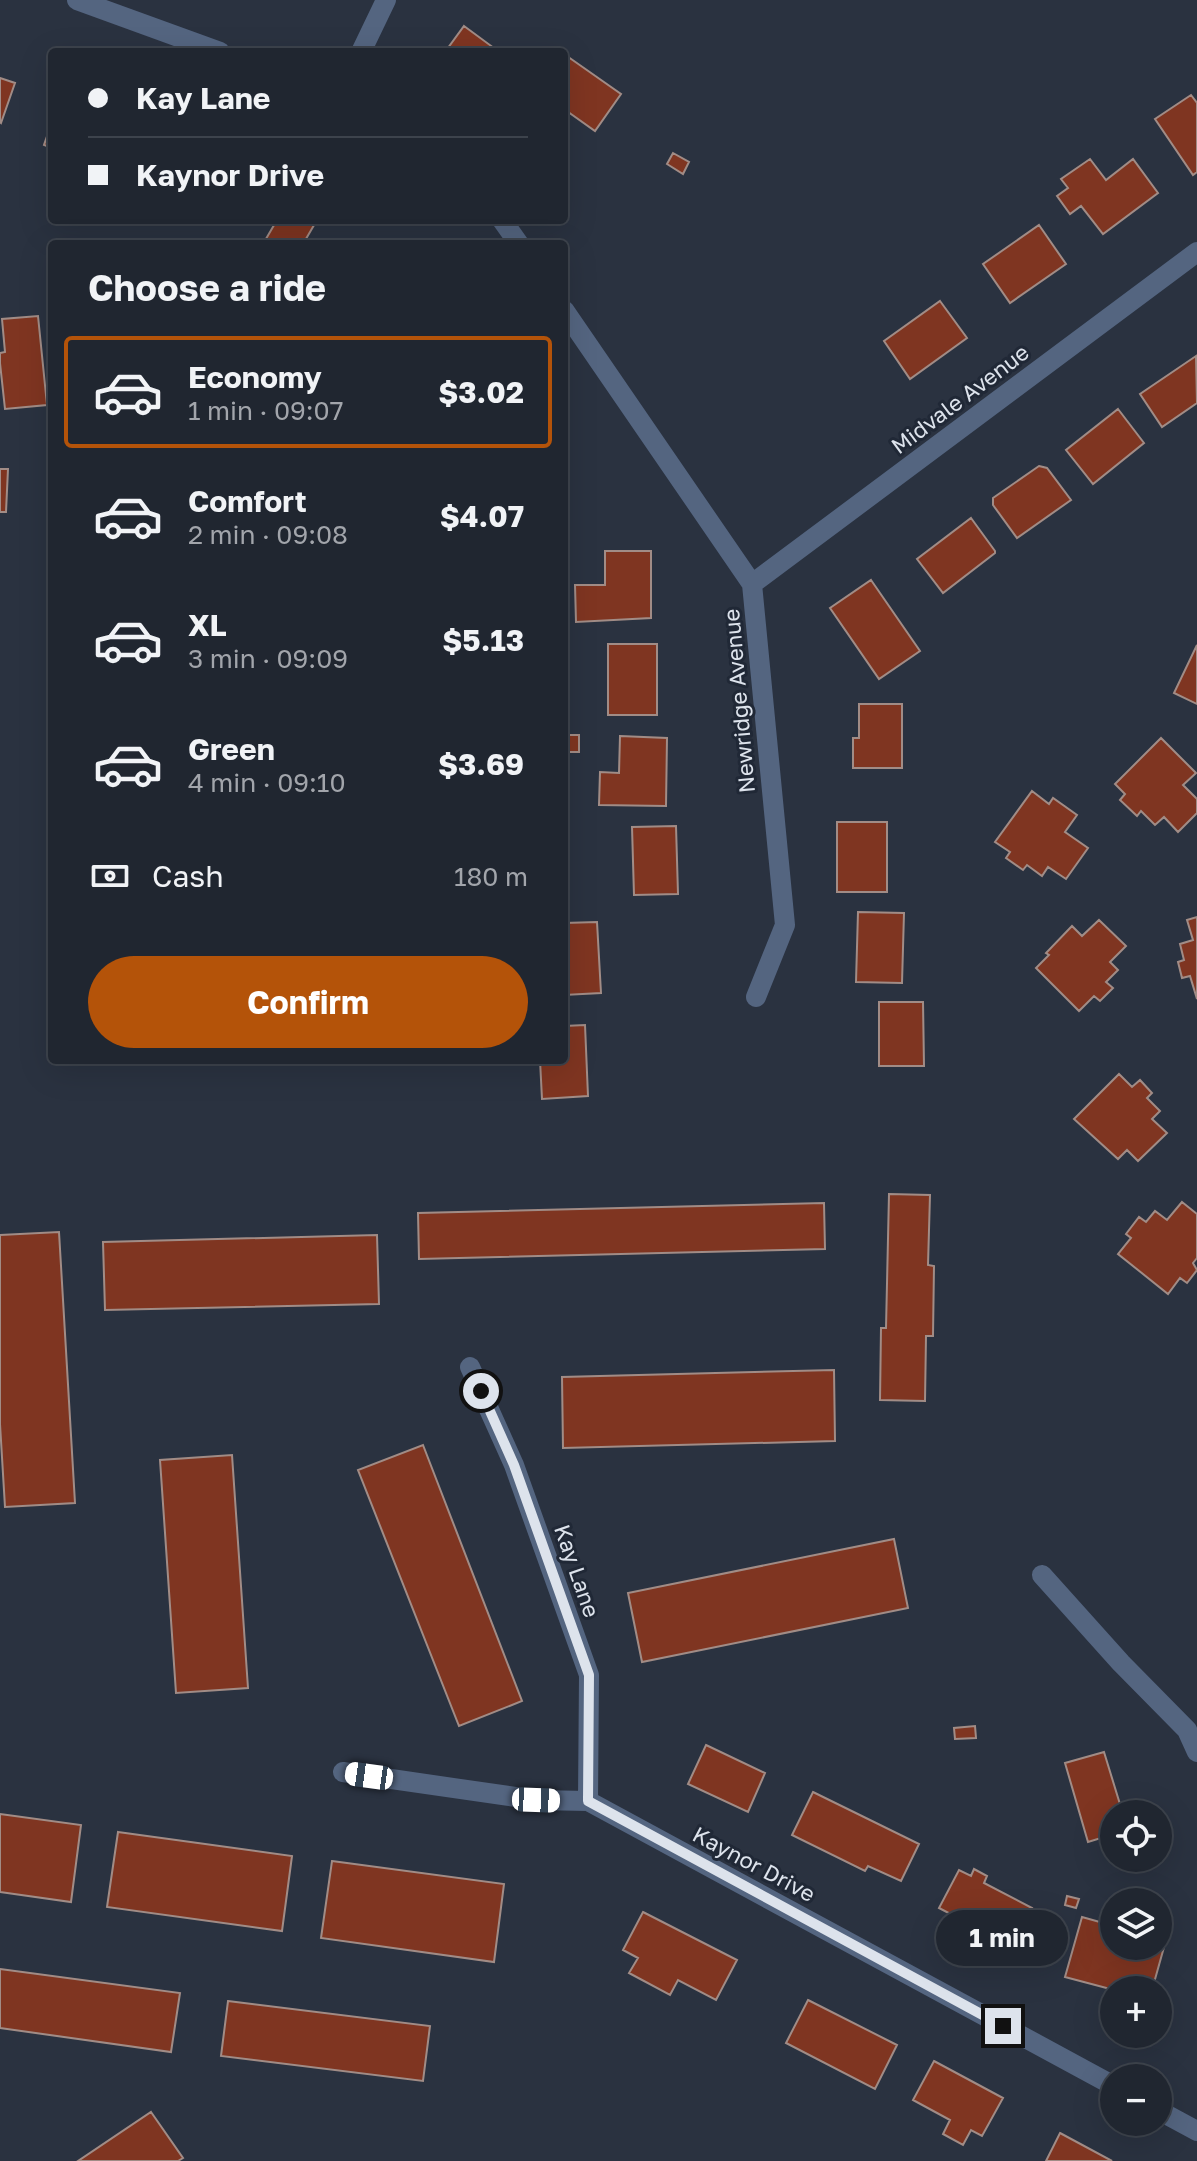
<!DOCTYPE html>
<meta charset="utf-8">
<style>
:root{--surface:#202630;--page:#2d323c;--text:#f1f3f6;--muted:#a2a5ab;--line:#3d434c;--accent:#b45309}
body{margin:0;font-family:"Golos Text",sans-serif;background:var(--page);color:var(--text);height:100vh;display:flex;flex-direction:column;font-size:30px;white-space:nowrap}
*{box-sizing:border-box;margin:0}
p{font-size:26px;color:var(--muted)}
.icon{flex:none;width:44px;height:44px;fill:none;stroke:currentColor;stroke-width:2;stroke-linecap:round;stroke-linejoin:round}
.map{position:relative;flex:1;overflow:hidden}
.side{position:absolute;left:48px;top:240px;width:520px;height:824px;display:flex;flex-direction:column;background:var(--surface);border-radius:8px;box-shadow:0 8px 32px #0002,0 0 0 2px var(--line)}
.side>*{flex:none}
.banner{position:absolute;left:48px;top:48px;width:520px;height:176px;border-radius:8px;box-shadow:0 8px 32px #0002,0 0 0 2px var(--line);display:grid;align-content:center;height:176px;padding:0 40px;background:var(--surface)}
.controls{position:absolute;left:1100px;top:1800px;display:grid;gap:16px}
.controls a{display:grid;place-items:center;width:72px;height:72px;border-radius:50%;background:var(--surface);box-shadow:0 8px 32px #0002,0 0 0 2px var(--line);font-size:40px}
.end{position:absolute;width:36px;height:36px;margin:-18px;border:10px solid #dde3ec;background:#111;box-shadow:0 0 0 4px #111}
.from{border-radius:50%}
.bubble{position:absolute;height:56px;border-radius:28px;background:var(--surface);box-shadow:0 8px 32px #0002,0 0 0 2px var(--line);font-size:26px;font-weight:700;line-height:56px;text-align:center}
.car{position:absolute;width:24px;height:48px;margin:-24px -12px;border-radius:10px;box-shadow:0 0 6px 2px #0007;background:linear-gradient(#fff 24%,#345 0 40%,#fff 0 76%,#345 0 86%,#fff 0)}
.banner b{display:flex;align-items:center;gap:28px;height:76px;font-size:30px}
.banner b+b{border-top:2px solid var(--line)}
.banner i{width:20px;height:20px;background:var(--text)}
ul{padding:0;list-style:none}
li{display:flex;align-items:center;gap:24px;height:112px;margin:0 16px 12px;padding:0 24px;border:4px solid transparent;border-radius:8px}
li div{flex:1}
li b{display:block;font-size:30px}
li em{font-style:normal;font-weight:700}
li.current{border-color:var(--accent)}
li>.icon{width:72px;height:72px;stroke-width:1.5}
h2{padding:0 40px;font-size:36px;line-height:96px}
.pay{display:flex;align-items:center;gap:20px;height:88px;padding:0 40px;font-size:30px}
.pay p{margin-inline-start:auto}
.action{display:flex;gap:16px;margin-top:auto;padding:16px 40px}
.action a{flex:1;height:92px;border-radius:48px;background:var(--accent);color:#fff;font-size:32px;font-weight:700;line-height:92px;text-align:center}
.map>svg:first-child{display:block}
.building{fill:#7f3521;stroke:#a18c86;stroke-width:2}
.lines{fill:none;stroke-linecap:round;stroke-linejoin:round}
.minor{stroke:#546580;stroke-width:20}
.route{stroke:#dde3ec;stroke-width:10}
.labels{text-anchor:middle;stroke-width:6;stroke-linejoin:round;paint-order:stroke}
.street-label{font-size:22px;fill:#dde3ec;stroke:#202836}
</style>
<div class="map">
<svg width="1197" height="2161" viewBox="0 0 1197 2161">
<rect width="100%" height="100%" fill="#2a3240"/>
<path class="building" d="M 464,26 L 498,51 L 497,52 L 445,52 Z
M 564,54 L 621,94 L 595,131 L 564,109 Z
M 0,78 L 15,83 L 1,123 L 0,122 Z
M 1191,95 L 1197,103 L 1197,172 L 1193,175 L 1155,119 Z
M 52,122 L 52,148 L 44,145 Z
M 673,153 L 689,162 L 683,174 L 667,164 Z
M 1090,159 L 1106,180 L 1133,159 L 1158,193 L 1103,234 L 1081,206 L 1070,214 L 1057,196 L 1068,188 L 1061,179 Z
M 277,220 L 317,220 L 303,244 L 263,244 Z
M 1039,225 L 1066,264 L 1010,303 L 983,264 Z
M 940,301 L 967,338 L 910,379 L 884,341 Z
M 38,316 L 47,405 L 5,409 L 0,363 L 0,353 L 5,352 L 2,319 Z
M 1196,356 L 1197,403 L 1162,427 L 1140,394 Z
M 1118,409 L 1144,443 L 1093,484 L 1066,450 Z
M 1039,466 L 1047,468 L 1071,500 L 1017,538 L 993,505 L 993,498 Z
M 0,469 L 8,469 L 6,512 L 0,512 Z
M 971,518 L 995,551 L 995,553 L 943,593 L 917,559 Z
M 605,551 L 651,551 L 651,618 L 576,622 L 575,585 L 605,585 Z
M 871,580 L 920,651 L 879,679 L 830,608 Z
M 608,644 L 657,644 L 657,715 L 608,715 Z
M 1197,645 L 1197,704 L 1174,693 Z
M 859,704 L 902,704 L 902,768 L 853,768 L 853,738 L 859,738 Z
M 564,735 L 579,735 L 579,752 L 564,752 Z
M 620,736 L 667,738 L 666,806 L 599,805 L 600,772 L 619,773 Z
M 1161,738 L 1196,773 L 1183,785 L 1197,799 L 1197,813 L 1178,832 L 1164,817 L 1155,825 L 1141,811 L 1137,816 L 1120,800 L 1125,794 L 1115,784 Z
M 1032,791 L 1049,804 L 1053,798 L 1077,815 L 1065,832 L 1088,848 L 1066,879 L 1048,867 L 1042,876 L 1027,865 L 1023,870 L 1006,858 L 1010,852 L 995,842 Z
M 837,822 L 887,822 L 887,892 L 837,892 Z
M 676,826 L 678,894 L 634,895 L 632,827 Z
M 858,912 L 904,913 L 902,983 L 856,982 Z
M 1197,917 L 1197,999 L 1190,976 L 1182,978 L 1178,962 L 1184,960 L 1180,944 L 1193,940 L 1187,920 Z
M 1099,920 L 1126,946 L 1110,962 L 1118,970 L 1106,982 L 1113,988 L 1100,1001 L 1094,996 L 1079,1011 L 1036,968 L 1049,955 L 1046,953 L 1072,926 L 1082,936 Z
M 597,922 L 601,993 L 564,995 L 564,923 Z
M 879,1002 L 923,1002 L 924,1066 L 879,1066 Z
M 585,1025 L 588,1096 L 542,1099 L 540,1060 L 564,1060 L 564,1026 Z
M 1119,1074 L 1132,1087 L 1140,1080 L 1152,1093 L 1147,1098 L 1160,1111 L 1152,1119 L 1167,1133 L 1138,1161 L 1127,1150 L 1118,1159 L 1074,1119 Z
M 889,1194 L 930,1195 L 928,1265 L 934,1266 L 933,1336 L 926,1336 L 925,1401 L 880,1400 L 881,1328 L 886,1328 Z
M 1182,1202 L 1197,1214 L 1197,1258 L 1193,1263 L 1197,1270 L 1187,1283 L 1180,1278 L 1168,1294 L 1118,1254 L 1131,1238 L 1126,1234 L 1139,1217 L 1146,1222 L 1155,1211 L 1167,1220 Z
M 824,1203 L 825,1249 L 419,1259 L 418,1213 Z
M 59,1232 L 75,1503 L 5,1507 L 0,1424 L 0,1235 Z
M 377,1235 L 379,1304 L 105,1310 L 103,1242 Z
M 834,1370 L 835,1441 L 563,1448 L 562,1377 Z
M 423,1445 L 522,1701 L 459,1726 L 358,1470 Z
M 232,1455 L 248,1688 L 176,1693 L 160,1460 Z
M 894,1539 L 908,1608 L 642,1662 L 628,1593 Z
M 975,1726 L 976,1738 L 955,1739 L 954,1728 Z
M 706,1745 L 765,1773 L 748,1812 L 688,1784 Z
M 1104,1752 L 1123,1814 L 1114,1814 L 1114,1834 L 1088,1842 L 1065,1763 Z
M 813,1792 L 919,1844 L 901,1881 L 868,1866 L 865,1871 L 792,1835 Z
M 0,1814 L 81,1825 L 71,1902 L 0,1892 Z
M 118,1832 L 292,1856 L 282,1931 L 107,1907 Z
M 332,1861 L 504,1884 L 494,1962 L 321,1938 Z
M 974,1869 L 987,1876 L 984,1883 L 1032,1908 L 1012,1946 L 939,1908 L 959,1870 L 971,1876 Z
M 1067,1896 L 1079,1899 L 1076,1908 L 1065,1905 Z
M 643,1912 L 737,1960 L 716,2000 L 678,1980 L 670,1995 L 629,1973 L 638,1958 L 623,1950 Z
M 1082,1917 L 1114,1926 L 1114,1946 L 1158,1946 L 1158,1938 L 1166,1940 L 1152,1990 L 1114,1990 L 1065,1977 Z
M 0,1969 L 180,1993 L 171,2052 L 0,2028 Z
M 808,2000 L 897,2045 L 875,2089 L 786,2043 Z
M 228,2001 L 430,2026 L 423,2081 L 221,2056 Z
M 934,2061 L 1003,2098 L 982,2136 L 971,2130 L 963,2145 L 943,2134 L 950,2120 L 913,2100 Z
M 151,2112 L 183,2158 L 178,2161 L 78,2161 Z
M 1060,2133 L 1112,2161 L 1046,2161 Z"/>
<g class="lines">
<path class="minor" d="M 77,0 L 220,52
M 361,52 L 386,0
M 502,220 L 519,244
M 564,310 L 752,584 L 785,925 L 756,997
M 752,584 L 1197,252
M 470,1367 L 514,1465 L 589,1675 L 588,1801
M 1042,1575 L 1121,1663 L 1187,1730 L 1197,1752
M 343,1772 L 536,1800 L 588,1801 L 1114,2086
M 1158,2110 L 1197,2131"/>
</g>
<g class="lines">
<path class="route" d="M 481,1391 L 514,1465 L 589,1675 L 588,1801 L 1003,2026"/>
</g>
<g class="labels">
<g class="street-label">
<text transform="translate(960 399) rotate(-37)" y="8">Midvale Avenue</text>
<text transform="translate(739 701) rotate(-95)" y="8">Newridge Avenue</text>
<text transform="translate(577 1571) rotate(71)" y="8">Kay Lane</text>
<text transform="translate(754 1864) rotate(28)" y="8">Kaynor Drive</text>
</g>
</g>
</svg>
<div class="controls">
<a><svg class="icon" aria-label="locate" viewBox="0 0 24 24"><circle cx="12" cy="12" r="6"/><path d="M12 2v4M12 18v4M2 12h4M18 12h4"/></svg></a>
<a><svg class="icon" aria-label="layers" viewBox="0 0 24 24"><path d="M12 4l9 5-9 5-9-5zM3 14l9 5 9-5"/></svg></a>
<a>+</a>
<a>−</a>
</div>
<i class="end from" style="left:481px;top:1391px"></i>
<i class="end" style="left:1003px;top:2026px"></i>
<div class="bubble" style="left:936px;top:1910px;width:132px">1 min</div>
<i class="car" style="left:369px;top:1776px;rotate:278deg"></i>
<i class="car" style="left:536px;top:1800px;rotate:92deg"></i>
<div class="banner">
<b><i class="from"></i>Kay Lane</b>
<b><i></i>Kaynor Drive</b>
</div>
<section class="side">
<h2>Choose a ride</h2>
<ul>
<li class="current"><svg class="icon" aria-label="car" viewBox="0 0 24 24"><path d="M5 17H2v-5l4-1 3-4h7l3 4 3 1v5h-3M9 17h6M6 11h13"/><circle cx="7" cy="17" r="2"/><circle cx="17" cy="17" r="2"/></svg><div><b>Economy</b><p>1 min · 09:07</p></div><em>$3.02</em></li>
<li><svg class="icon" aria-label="car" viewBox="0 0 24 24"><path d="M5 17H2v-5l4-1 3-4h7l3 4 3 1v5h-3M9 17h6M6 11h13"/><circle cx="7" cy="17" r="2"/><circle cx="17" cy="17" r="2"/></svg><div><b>Comfort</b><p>2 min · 09:08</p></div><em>$4.07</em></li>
<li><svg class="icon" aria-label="car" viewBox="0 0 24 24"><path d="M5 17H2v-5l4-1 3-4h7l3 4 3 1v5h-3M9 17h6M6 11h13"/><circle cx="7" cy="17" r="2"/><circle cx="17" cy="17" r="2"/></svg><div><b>XL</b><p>3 min · 09:09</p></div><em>$5.13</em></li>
<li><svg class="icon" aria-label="car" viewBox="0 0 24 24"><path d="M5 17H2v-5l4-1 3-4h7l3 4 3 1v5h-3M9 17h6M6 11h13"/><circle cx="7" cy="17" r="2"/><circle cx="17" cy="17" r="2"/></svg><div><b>Green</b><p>4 min · 09:10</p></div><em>$3.69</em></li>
</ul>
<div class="pay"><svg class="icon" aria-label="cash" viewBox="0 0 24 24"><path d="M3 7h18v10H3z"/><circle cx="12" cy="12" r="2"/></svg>Cash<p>180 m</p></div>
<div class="action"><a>Confirm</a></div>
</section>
</div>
